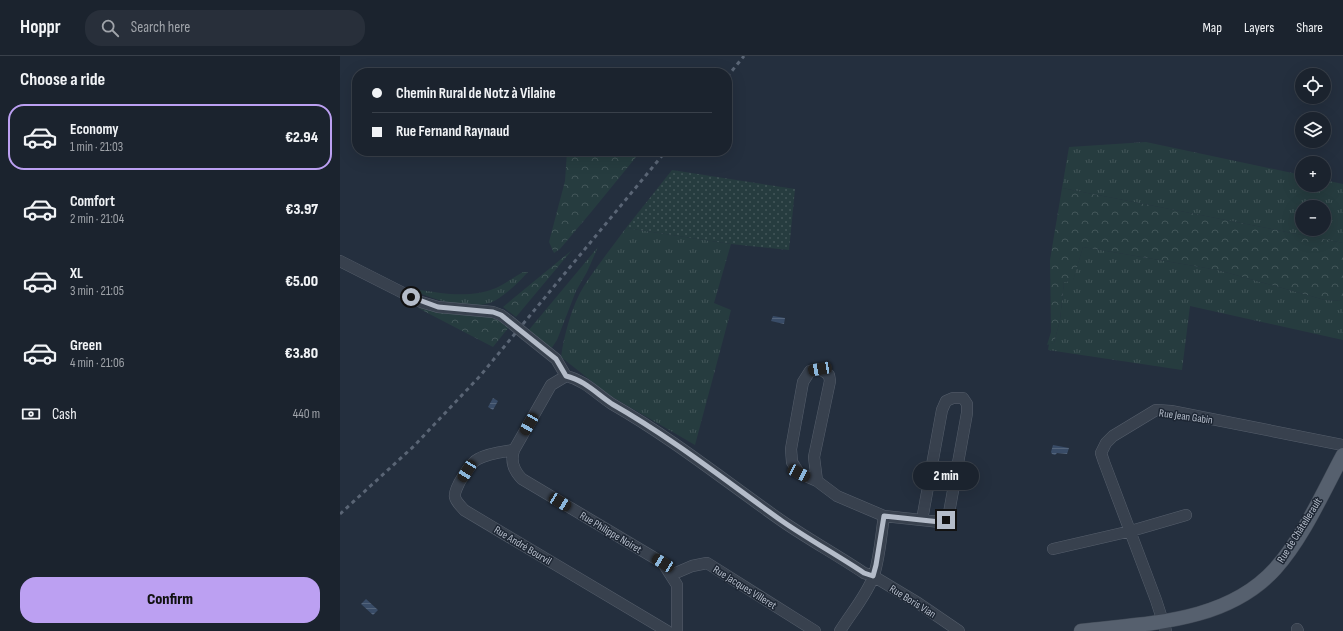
<!DOCTYPE html>
<meta charset="utf-8">
<style>
:root{--surface:#1b232e;--page:#282f3a;--text:#f1f3f6;--muted:#a0a4aa;--line:#39404a;--accent:#bca0f2}
body{margin:0;font-family:"Sofia Sans Condensed",sans-serif;background:var(--page);color:var(--text);height:100vh;display:flex;flex-direction:column;font-size:15px;white-space:nowrap}
*{box-sizing:border-box;margin:0}
p{font-size:13px;color:var(--muted)}
.icon{flex:none;width:22px;height:22px;fill:none;stroke:currentColor;stroke-width:2;stroke-linecap:round;stroke-linejoin:round}
.map{position:relative;flex:1;overflow:hidden}
.drawer{display:flex;flex-direction:column;background:var(--surface);width:340px}
.drawer>*{flex:none}
.top-card{position:absolute;left:12px;top:12px;width:380px;height:88px;border-radius:16px;box-shadow:0 4px 16px #0002,0 0 0 1px var(--line);display:grid;align-content:center;height:88px;padding:0 20px;background:var(--surface)}
.buttons{position:absolute;left:955px;top:12px;display:grid;gap:8px}
.buttons a{display:grid;place-items:center;width:36px;height:36px;border-radius:50%;background:var(--surface);box-shadow:0 4px 16px #0002,0 0 0 1px var(--line);font-size:20px}
.end{position:absolute;width:18px;height:18px;margin:-9px;border:5px solid #b4bcc9;background:#111;box-shadow:0 0 0 2px #111}
.from{border-radius:50%}
.bubble{position:absolute;height:28px;border-radius:14px;background:var(--surface);box-shadow:0 4px 16px #0002,0 0 0 1px var(--line);font-size:13px;font-weight:800;line-height:28px;text-align:center}
.car{position:absolute;width:12px;height:24px;margin:-12px -6px;border-radius:5px;box-shadow:0 0 3px 1px #0007;background:linear-gradient(#222 24%,#8ab4d8 0 40%,#222 0 76%,#8ab4d8 0 86%,#222 0)}
.top-card b{display:flex;align-items:center;gap:14px;height:38px;font-size:15px}
.top-card b+b{border-top:1px solid var(--line)}
.top-card i{width:10px;height:10px;background:var(--text)}
ul{padding:0;list-style:none}
li{display:flex;align-items:center;gap:12px;height:66px;margin:0 8px 6px;padding:0 12px;border:2px solid transparent;border-radius:16px}
li div{flex:1}
li b{display:block;font-size:15px}
li em{font-style:normal;font-weight:800}
li.current{border-color:var(--accent)}
li>.icon{width:36px;height:36px;stroke-width:1.5}
h2{padding:0 20px;font-size:18px;line-height:48px}
.pay{display:flex;align-items:center;gap:10px;height:44px;padding:0 20px;font-size:15px}
.pay p{margin-inline-start:auto}
.primary-button{display:flex;gap:8px;margin-top:auto;padding:8px 20px}
.primary-button a{flex:1;height:46px;border-radius:16px;background:var(--accent);color:#111;font-size:16px;font-weight:800;line-height:46px;text-align:center}
header{display:flex;align-items:center;gap:24px;box-sizing:border-box;height:56px;padding:0 20px;background:var(--surface);border-bottom:1px solid var(--line)}
header strong{font-size:19px}
nav{display:flex;gap:22px;margin-inline-start:auto;font-size:14px}
.search{width:280px;height:36px;background:var(--page);display:flex;align-items:center;gap:10px;box-sizing:border-box;padding:0 14px;border-radius:16px;color:var(--muted);font-size:15px}
main{display:flex;flex:1;min-height:0}
.map>svg:first-child{display:block}
.grass{fill:url(#grass-tufts);fill-rule:evenodd}
.forest{fill:url(#forest-crowns)}
.garden{fill:url(#garden-dots)}
.water{fill:url(#water-rules)}
.lines{fill:none;stroke-linecap:round;stroke-linejoin:round}
.minor-casing{stroke:#565f6c;stroke-width:12}
.major-casing{stroke:#414a57;stroke-width:15}
.minor{stroke:#38414e;stroke-width:11}
.major{stroke:#56606e;stroke-width:14}
.rail{stroke:#5a6575;stroke-width:3;stroke-dasharray:4 4;stroke-linecap:butt}
.minor-bridge-casing{stroke:#565f6c;stroke-width:12;stroke-linecap:butt}
.minor-bridge{stroke:#38414e;stroke-width:11}
.route{stroke:#b4bcc9;stroke-width:5}
.labels{text-anchor:middle;stroke-width:3;stroke-linejoin:round;paint-order:stroke}
.street-label{font-size:11px;fill:#b4bcc9;stroke:#1d2633}
</style>
<header>
<strong>Hoppr</strong>
<div class="search"><svg class="icon" aria-label="search" viewBox="0 0 24 24"><circle cx="10" cy="10" r="6"/><path d="M15 15l6 6"/></svg>Search here</div>
<nav><a>Map</a><a>Layers</a><a>Share</a></nav>
</header>
<main>
<section class="drawer">
<h2>Choose a ride</h2>
<ul>
<li class="current"><svg class="icon" aria-label="car" viewBox="0 0 24 24"><path d="M5 17H2v-5l4-1 3-4h7l3 4 3 1v5h-3M9 17h6M6 11h13"/><circle cx="7" cy="17" r="2"/><circle cx="17" cy="17" r="2"/></svg><div><b>Economy</b><p>1 min · 21:03</p></div><em>€2.94</em></li>
<li><svg class="icon" aria-label="car" viewBox="0 0 24 24"><path d="M5 17H2v-5l4-1 3-4h7l3 4 3 1v5h-3M9 17h6M6 11h13"/><circle cx="7" cy="17" r="2"/><circle cx="17" cy="17" r="2"/></svg><div><b>Comfort</b><p>2 min · 21:04</p></div><em>€3.97</em></li>
<li><svg class="icon" aria-label="car" viewBox="0 0 24 24"><path d="M5 17H2v-5l4-1 3-4h7l3 4 3 1v5h-3M9 17h6M6 11h13"/><circle cx="7" cy="17" r="2"/><circle cx="17" cy="17" r="2"/></svg><div><b>XL</b><p>3 min · 21:05</p></div><em>€5.00</em></li>
<li><svg class="icon" aria-label="car" viewBox="0 0 24 24"><path d="M5 17H2v-5l4-1 3-4h7l3 4 3 1v5h-3M9 17h6M6 11h13"/><circle cx="7" cy="17" r="2"/><circle cx="17" cy="17" r="2"/></svg><div><b>Green</b><p>4 min · 21:06</p></div><em>€3.80</em></li>
</ul>
<div class="pay"><svg class="icon" aria-label="cash" viewBox="0 0 24 24"><path d="M3 7h18v10H3z"/><circle cx="12" cy="12" r="2"/></svg>Cash<p>440 m</p></div>
<div class="primary-button"><a>Confirm</a></div>
</section>
<div class="map">
<svg width="1003" height="575" viewBox="0 0 1003 575">
<defs>
<pattern id="grass-tufts" width="24" height="20" patternUnits="userSpaceOnUse"><rect width="24" height="20" fill="#263c3f"/><path d="M3 7l-1-3M5 7V3M7 7l1-3M15 17l-1-3M17 17v-4M19 17l1-3" fill="none" stroke="#435659"/></pattern>
<pattern id="forest-crowns" width="20" height="18" patternUnits="userSpaceOnUse"><rect width="20" height="18" fill="#263c3f"/><path d="M2 6a3 3 0 1 1 6 0M12 15a3 3 0 1 1 6 0" fill="none" stroke="#435659"/></pattern>
<pattern id="garden-dots" width="8" height="8" patternUnits="userSpaceOnUse"><rect width="8" height="8" fill="#263c3f"/><path d="M2 2h.1M6 6h.1" fill="none" stroke="#435659" stroke-width="1.8" stroke-linecap="round"/></pattern>
<pattern id="water-rules" width="6" height="5" patternUnits="userSpaceOnUse"><rect width="6" height="5" fill="#394c67"/><path d="M0 2.5h6" fill="none" stroke="#53647b"/></pattern>
</defs>
<rect width="100%" height="100%" fill="#242f3e"/>
<path class="grass" d="M 806,86 L 962,119 L 962,129 L 984,129 L 984,124 L 1003,128 L 1003,187 L 722,132 L 729,91 ZM 962,151 L 984,151 L 984,173 L 962,173 Z
M 286,172 L 391,188 L 374,247 L 391,254 L 355,389 L 269,339 L 221,301 C 224,279 232,249 244,230 C 257,210 272,191 286,172 Z
M 258,191 L 247,216 L 236,235 L 217,284 L 211,293 L 188,275 Z
M 743,191 L 878,214 L 985,244 L 1003,245 L 1003,284 L 850,250 L 842,314 L 708,294 L 709,288 L 714,287 L 720,264 L 724,226 L 733,224 Z
M 183,216 L 188,216 C 179,226 163,242 150,247 C 124,255 90,242 67,232 C 96,236 127,244 156,232 C 165,228 174,221 183,216 Z"/>
<path class="forest" d="M 227,95 L 301,95 L 252,155 L 220,193 L 214,197 L 209,186 L 225,125 Z
M 722,132 L 1003,187 L 1003,245 L 985,244 L 878,214 L 743,191 L 733,225 L 724,226 L 720,264 L 714,287 L 707,289 L 711,276 L 710,204 Z
M 232,194 L 176,261 L 163,251 Z
M 78,252 L 87,252 L 121,259 L 148,259 L 158,262 L 169,271 L 153,291 Z"/>
<path class="garden" d="M 332,114 L 455,133 L 449,194 L 391,188 L 286,172 Z"/>
<path class="water" d="M 433,260 L 445,262 L 444,268 L 431,265 Z
M 153,342 L 158,345 L 153,354 L 148,351 Z
M 713,389 L 729,392 L 727,398 L 717,397 L 715,399 L 712,398 L 711,396 Z
M 26,543 L 38,554 L 33,559 L 21,548 Z"/>
<g class="lines">
<g class="minor-casing">
<path id="minor" d="M 0,205 L 81,246 L 98,251 L 153,256 L 161,259 L 169,265
M 186,279 L 216,303 L 226,320
M 226,320 C 244,324 257,338 272,348 C 333,383 385,425 442,465 C 468,483 497,499 524,517 L 533,520 L 578,547 L 619,575
M 226,320 L 211,329 L 174,394 C 170,406 174,415 182,423 L 323,507 L 337,529 L 337,575
M 174,394 C 162,396 149,397 138,403 C 131,406 113,433 115,441 C 116,446 121,450 124,454 L 327,575
M 477,425 L 474,401 L 490,325 L 489,319 L 480,313 L 470,315 L 463,326 L 451,393 L 452,406 L 459,417 L 477,425 L 497,440 L 544,460 L 600,466 L 606,464 L 609,457 L 627,357 L 627,348 L 623,342 L 613,342 L 606,345 L 602,354 L 582,464
M 713,493 L 791,475 L 846,459
M 331,519 L 352,510 L 367,507 L 475,575
M 957,573 L 958,575
M 500,575 C 511,557 527,539 534,519 C 540,500 541,479 544,460
M 826,575 L 816,544 L 764,406 L 761,397 L 766,387 L 773,380 L 816,354 L 831,355 L 1003,389"/>
</g>
<g class="major-casing">
<path id="major" d="M 741,575 C 807,567 886,567 935,513 C 963,482 983,436 1003,399"/>
</g>
<use href="#minor" class="minor"/>
<use href="#major" class="major"/>
<path class="rail" d="M 387,21 L 404,0
M 0,458 L 74,390 L 140,320 L 326,95"/>
<g class="minor-bridge-casing">
<path id="minor-bridge" d="M 169,265 L 186,279"/>
</g>
<use href="#minor-bridge" class="minor-bridge"/>
</g>
<g class="lines">
<path class="route" d="M 71,241 L 98,251 L 153,256 L 161,259 L 216,303 L 226,320 C 244,324 257,338 272,348 C 332,382 386,425 442,465 C 468,483 497,499 524,517 L 533,520 L 536,509 L 544,460 L 600,466 L 606,464"/>
</g>
<g class="labels">
<g class="street-label">
<text transform="translate(846 360) rotate(8)" y="4">Rue Jean Gabin</text>
<text transform="translate(959 474) rotate(-58)" y="4">Rue de Châtellerault</text>
<text transform="translate(271 476) rotate(31)" y="4">Rue Philippe Noiret</text>
<text transform="translate(183 489) rotate(31)" y="4">Rue André Bourvil</text>
<text transform="translate(405 531) rotate(32)" y="4">Rue Jacques Villeret</text>
<text transform="translate(573 545) rotate(32)" y="4">Rue Boris Vian</text>
</g>
</g>
</svg>
<div class="buttons">
<a><svg class="icon" aria-label="locate" viewBox="0 0 24 24"><circle cx="12" cy="12" r="6"/><path d="M12 2v4M12 18v4M2 12h4M18 12h4"/></svg></a>
<a><svg class="icon" aria-label="layers" viewBox="0 0 24 24"><path d="M12 4l9 5-9 5-9-5zM3 14l9 5 9-5"/></svg></a>
<a>+</a>
<a>−</a>
</div>
<i class="end from" style="left:71px;top:241px"></i>
<i class="end" style="left:606px;top:464px"></i>
<div class="bubble" style="left:573px;top:406px;width:66px">2 min</div>
<i class="car" style="left:480px;top:313px;rotate:260deg"></i>
<i class="car" style="left:189px;top:368px;rotate:210deg"></i>
<i class="car" style="left:127px;top:415px;rotate:212deg"></i>
<i class="car" style="left:459px;top:417px;rotate:117deg"></i>
<i class="car" style="left:220px;top:446px;rotate:121deg"></i>
<i class="car" style="left:323px;top:507px;rotate:301deg"></i>
<div class="top-card">
<b><i class="from"></i>Chemin Rural de Notz à Vilaine</b>
<b><i></i>Rue Fernand Raynaud</b>
</div>
</div>
</main>
